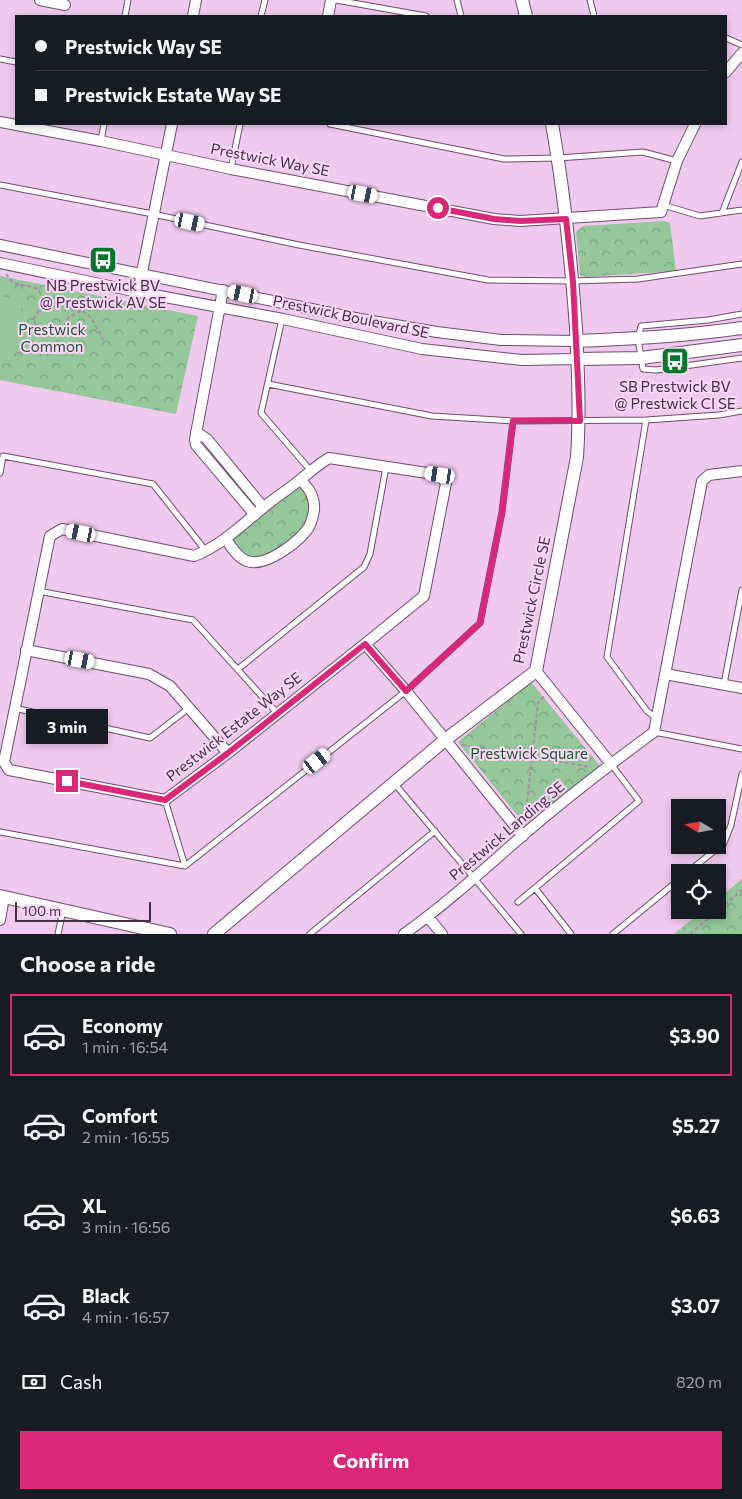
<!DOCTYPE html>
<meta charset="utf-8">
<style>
:root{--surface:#171b24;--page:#20242c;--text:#f1f3f6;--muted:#9ea1a6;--line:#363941;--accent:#db2777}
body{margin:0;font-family:Commissioner,sans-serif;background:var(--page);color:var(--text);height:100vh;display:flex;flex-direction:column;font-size:19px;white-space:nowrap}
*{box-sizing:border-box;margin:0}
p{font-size:16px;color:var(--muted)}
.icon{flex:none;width:28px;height:28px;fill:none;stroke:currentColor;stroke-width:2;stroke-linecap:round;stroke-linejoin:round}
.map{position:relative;height:934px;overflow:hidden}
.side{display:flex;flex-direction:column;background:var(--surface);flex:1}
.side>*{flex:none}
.guide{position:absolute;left:15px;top:15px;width:712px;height:110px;border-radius:0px;box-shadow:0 2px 8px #0003;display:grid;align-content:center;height:110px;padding:0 20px;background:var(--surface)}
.needle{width:32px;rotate:281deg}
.controls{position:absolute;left:671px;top:799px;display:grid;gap:10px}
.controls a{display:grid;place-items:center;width:55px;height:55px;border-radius:0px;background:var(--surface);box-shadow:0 2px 8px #0003;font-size:25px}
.scale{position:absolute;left:15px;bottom:12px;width:136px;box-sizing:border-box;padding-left:5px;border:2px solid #413140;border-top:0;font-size:14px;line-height:18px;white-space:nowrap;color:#413140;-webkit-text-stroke:4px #fed6fc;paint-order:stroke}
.end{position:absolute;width:22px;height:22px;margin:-11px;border:6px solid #db2777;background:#fff;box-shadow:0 0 0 2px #fff}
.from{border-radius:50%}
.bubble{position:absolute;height:35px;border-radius:0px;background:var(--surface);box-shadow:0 2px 8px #0003;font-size:16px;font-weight:700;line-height:35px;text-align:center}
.car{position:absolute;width:15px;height:30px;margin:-15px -8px;border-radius:6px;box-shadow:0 0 4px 1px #0007;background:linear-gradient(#fff 24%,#345 0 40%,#fff 0 76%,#345 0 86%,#fff 0)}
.guide b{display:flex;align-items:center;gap:18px;height:48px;font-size:19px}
.guide b+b{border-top:1px solid var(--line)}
.guide i{width:12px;height:12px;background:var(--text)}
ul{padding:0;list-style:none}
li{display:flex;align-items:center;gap:15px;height:82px;margin:0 10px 8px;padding:0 10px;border:2px solid transparent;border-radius:0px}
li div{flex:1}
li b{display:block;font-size:19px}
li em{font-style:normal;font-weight:700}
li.active{border-color:var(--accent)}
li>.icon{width:45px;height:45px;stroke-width:1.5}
h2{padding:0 20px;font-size:22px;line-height:60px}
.pay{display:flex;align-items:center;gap:12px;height:55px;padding:0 20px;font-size:19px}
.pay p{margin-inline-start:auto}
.primary-button{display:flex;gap:10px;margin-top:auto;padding:10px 20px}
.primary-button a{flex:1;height:58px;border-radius:0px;background:var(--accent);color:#fff;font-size:20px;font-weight:700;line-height:58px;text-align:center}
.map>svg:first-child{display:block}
.park{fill:url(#park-crowns)}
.pitch{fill:#94c79a}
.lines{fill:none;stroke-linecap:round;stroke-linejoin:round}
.service-casing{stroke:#6f4d6e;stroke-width:7}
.minor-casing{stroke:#6f4d6e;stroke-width:12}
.tertiary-casing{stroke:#6f4d6e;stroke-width:14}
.path{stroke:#ab8daa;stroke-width:2;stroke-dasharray:4 2.5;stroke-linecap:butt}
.service{stroke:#fff;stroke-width:5}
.minor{stroke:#fff;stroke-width:10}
.tertiary{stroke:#fff;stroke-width:12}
.route{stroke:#db2777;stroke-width:6}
.labels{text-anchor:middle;stroke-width:4;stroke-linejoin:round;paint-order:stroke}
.street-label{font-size:15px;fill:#413140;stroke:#fed6fc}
.poi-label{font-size:15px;fill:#413140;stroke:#fed6fc}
.park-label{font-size:15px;fill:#1a5929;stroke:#fed6fc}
</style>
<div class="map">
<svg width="742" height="934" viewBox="0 0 742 934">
<defs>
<pattern id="park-crowns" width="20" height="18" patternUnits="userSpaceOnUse" patternTransform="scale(1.25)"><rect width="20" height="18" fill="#94c79a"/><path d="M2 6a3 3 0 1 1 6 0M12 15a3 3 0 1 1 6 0" fill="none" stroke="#7aa27f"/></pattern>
</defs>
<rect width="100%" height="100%" fill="#f0c9ee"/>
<path class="park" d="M 665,221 L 670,223 L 676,271 L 586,277 L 580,275 L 576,232 L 583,226 Z
M 0,276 L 198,316 L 176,414 L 0,380 Z
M 299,480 L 308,488 L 314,513 L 296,541 L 254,563 L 226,539 Z
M 531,682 L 600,766 L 526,826 L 458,742 Z
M 742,879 L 742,934 L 674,934 L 703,910 L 718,910 L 718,899 Z"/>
<path class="pitch" d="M 0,296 L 23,300 L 11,364 L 0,362 Z
M 101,302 L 124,307 L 122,315 L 117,314 L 110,317 L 99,314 Z"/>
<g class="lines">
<g class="service-casing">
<path id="service" d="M 336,0 L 426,16
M 457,0 L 461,16
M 590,0 L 594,16
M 125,16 L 128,0
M 261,16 L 265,0
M 726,38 L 742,45
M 0,59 L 16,62
M 330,124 L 504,159 L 558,158 L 643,152 L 677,161
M 101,141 L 104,124
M 231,169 L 240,124
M 0,185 L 153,214 L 299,245 L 488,280 L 573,281 L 638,279 L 742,264
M 663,205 L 700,216 L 742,210
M 722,213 L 742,162
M 742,314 L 708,320 L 641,326 L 638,339 L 643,369 L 656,370 L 742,358
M 282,319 L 261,413 L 311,471
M 268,384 L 432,416 L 513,421 L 646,420 L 719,415 L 742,411
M 646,420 L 607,657 L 647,711 L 656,718
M 0,473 L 3,456 L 153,484 L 206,551
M 38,591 L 193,620 L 277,713
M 238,669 L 364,567 L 370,554 L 386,467
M 724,684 L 742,590
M 14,708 L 150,738 L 189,708
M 654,732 L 742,749
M 394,783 L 521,934
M 165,800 L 185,866
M 0,832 L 185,866 L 406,691 L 480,623 L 502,512 L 513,421
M 688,872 L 724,843 L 731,825 L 742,774
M 518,902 L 535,888
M 58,934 L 63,910
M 310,934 L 435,831
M 571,934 L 535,888 L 639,801 L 611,764
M 613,934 L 680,879"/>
</g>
<g class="minor-casing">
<path id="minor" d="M 40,0 L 65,5
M 193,16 L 196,0
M 328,16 L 331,0
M 726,72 L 742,53
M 0,122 L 101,141 L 231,169 L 494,219 L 520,221 L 661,212 L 677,161 L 695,124
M 0,245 L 360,319 L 437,332 L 501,340 L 576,341
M 0,263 L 138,292 L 283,319 L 422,349 L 522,360 L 577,359
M 223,290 L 195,439 L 196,445 L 255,515
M 138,292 L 172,124
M 196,432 L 207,439 L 263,507
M 329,458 L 440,475 L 446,483 L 424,596 L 365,644 L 228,753 L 165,800 L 9,770 L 4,762 L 50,536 L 62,529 L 194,556 C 222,545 240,526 264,507 C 276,497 289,489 301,479 C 311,471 319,464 329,458 Z
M 226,539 C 231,547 238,558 247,561 C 265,568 302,541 310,525 C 313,517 316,507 313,499 C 311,491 306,485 300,480
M 365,644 L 406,691 L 523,836
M 26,650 L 149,674 L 170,686 L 228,753
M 536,671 L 611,764
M 665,674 L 742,688
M 428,917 L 442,934
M 0,920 L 4,897
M 404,934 C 446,904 483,870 522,836 C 564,800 609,765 654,732 L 702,481 L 709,475 L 742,471"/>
</g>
<g class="tertiary-casing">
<path id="tertiary" d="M 522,0 L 526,16
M 576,341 C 632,339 687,336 742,328
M 577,359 L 641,358 L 742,345
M 0,896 L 170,934
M 214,934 L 445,740 L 536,671 L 577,457 C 580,414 578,371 576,328 C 571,259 564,191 552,124"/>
</g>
<path class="path" d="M 6,274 L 13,283 L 36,288 L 49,302
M 81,311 L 68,318 L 64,327 L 55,333 L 44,334 L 36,328 L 34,318 C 44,300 54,299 73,307 C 77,309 84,311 87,314 C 93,319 100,334 104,341
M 462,745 L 591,767
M 525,821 L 538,703 L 544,696
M 690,934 L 742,890"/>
<use href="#service" class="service"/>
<use href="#minor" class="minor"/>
<use href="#tertiary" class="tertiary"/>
</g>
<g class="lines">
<path class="route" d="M 67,781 L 165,800 L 228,753 L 365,644 L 406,691 L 480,623 L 502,512 L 513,421 L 580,421 L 573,282 L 566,219 L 520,221 L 494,219 L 438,208"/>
</g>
<defs>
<g id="bus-square" transform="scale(1.4375)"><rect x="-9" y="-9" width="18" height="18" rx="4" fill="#03782d" stroke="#fed6fc"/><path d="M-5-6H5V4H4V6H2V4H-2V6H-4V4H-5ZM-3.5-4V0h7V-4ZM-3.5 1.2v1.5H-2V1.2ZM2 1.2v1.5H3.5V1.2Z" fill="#fff"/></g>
</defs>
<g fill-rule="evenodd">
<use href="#bus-square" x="103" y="260"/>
<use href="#bus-square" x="675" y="361"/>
</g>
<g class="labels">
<g class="street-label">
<text transform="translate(270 160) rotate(11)" y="5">Prestwick Way SE</text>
<text transform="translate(351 317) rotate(12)" y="5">Prestwick Boulevard SE</text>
<text transform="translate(532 600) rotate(-78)" y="5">Prestwick Circle SE</text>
<text transform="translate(234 727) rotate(-38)" y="5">Prestwick Estate Way SE</text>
<text transform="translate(507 831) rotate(-40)" y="5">Prestwick Landing SE</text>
</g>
<g class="poi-label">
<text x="103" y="291">NB Prestwick BV<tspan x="103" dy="17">@ Prestwick AV SE</tspan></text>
<text x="675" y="392">SB Prestwick BV<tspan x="675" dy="17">@ Prestwick CI SE</tspan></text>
</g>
<g class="park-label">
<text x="52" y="335">Prestwick<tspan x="52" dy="17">Common</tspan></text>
<text x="529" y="759">Prestwick Square</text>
</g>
</g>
</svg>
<div class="controls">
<a><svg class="needle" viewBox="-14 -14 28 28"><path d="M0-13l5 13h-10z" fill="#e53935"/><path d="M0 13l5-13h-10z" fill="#9ea1a6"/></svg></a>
<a><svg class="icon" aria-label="locate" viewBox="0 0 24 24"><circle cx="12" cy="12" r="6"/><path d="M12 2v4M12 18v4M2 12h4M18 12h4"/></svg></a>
</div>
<div class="scale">100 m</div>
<i class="end from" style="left:438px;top:208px"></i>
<i class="end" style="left:67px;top:781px"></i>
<div class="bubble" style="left:26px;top:709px;width:82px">3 min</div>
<i class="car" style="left:363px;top:194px;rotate:101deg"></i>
<i class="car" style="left:190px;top:222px;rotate:102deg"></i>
<i class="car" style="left:243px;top:294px;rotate:282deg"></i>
<i class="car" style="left:440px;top:475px;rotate:279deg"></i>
<i class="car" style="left:81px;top:533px;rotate:282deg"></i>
<i class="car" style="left:80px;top:660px;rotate:101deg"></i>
<i class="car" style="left:317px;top:761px;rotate:52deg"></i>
<div class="guide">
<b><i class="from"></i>Prestwick Way SE</b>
<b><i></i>Prestwick Estate Way SE</b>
</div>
</div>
<section class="side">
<h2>Choose a ride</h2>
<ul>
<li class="active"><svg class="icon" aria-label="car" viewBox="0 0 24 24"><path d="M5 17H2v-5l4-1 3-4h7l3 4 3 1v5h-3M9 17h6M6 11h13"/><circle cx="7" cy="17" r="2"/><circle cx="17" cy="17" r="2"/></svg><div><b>Economy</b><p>1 min · 16:54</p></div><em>$3.90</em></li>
<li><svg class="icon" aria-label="car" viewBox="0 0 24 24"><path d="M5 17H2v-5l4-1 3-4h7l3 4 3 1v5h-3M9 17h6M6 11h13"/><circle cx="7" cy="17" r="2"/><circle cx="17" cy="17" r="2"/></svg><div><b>Comfort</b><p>2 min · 16:55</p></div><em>$5.27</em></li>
<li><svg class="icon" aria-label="car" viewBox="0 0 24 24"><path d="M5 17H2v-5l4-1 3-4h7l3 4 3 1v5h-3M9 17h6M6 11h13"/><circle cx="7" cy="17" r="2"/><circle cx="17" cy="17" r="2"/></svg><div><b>XL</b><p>3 min · 16:56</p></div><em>$6.63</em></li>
<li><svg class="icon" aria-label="car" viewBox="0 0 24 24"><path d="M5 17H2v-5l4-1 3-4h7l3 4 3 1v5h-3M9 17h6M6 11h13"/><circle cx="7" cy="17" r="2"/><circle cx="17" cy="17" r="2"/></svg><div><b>Black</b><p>4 min · 16:57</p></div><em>$3.07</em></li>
</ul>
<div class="pay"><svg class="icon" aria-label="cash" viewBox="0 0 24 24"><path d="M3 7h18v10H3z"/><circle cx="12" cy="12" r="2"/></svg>Cash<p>820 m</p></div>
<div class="primary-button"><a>Confirm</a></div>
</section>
